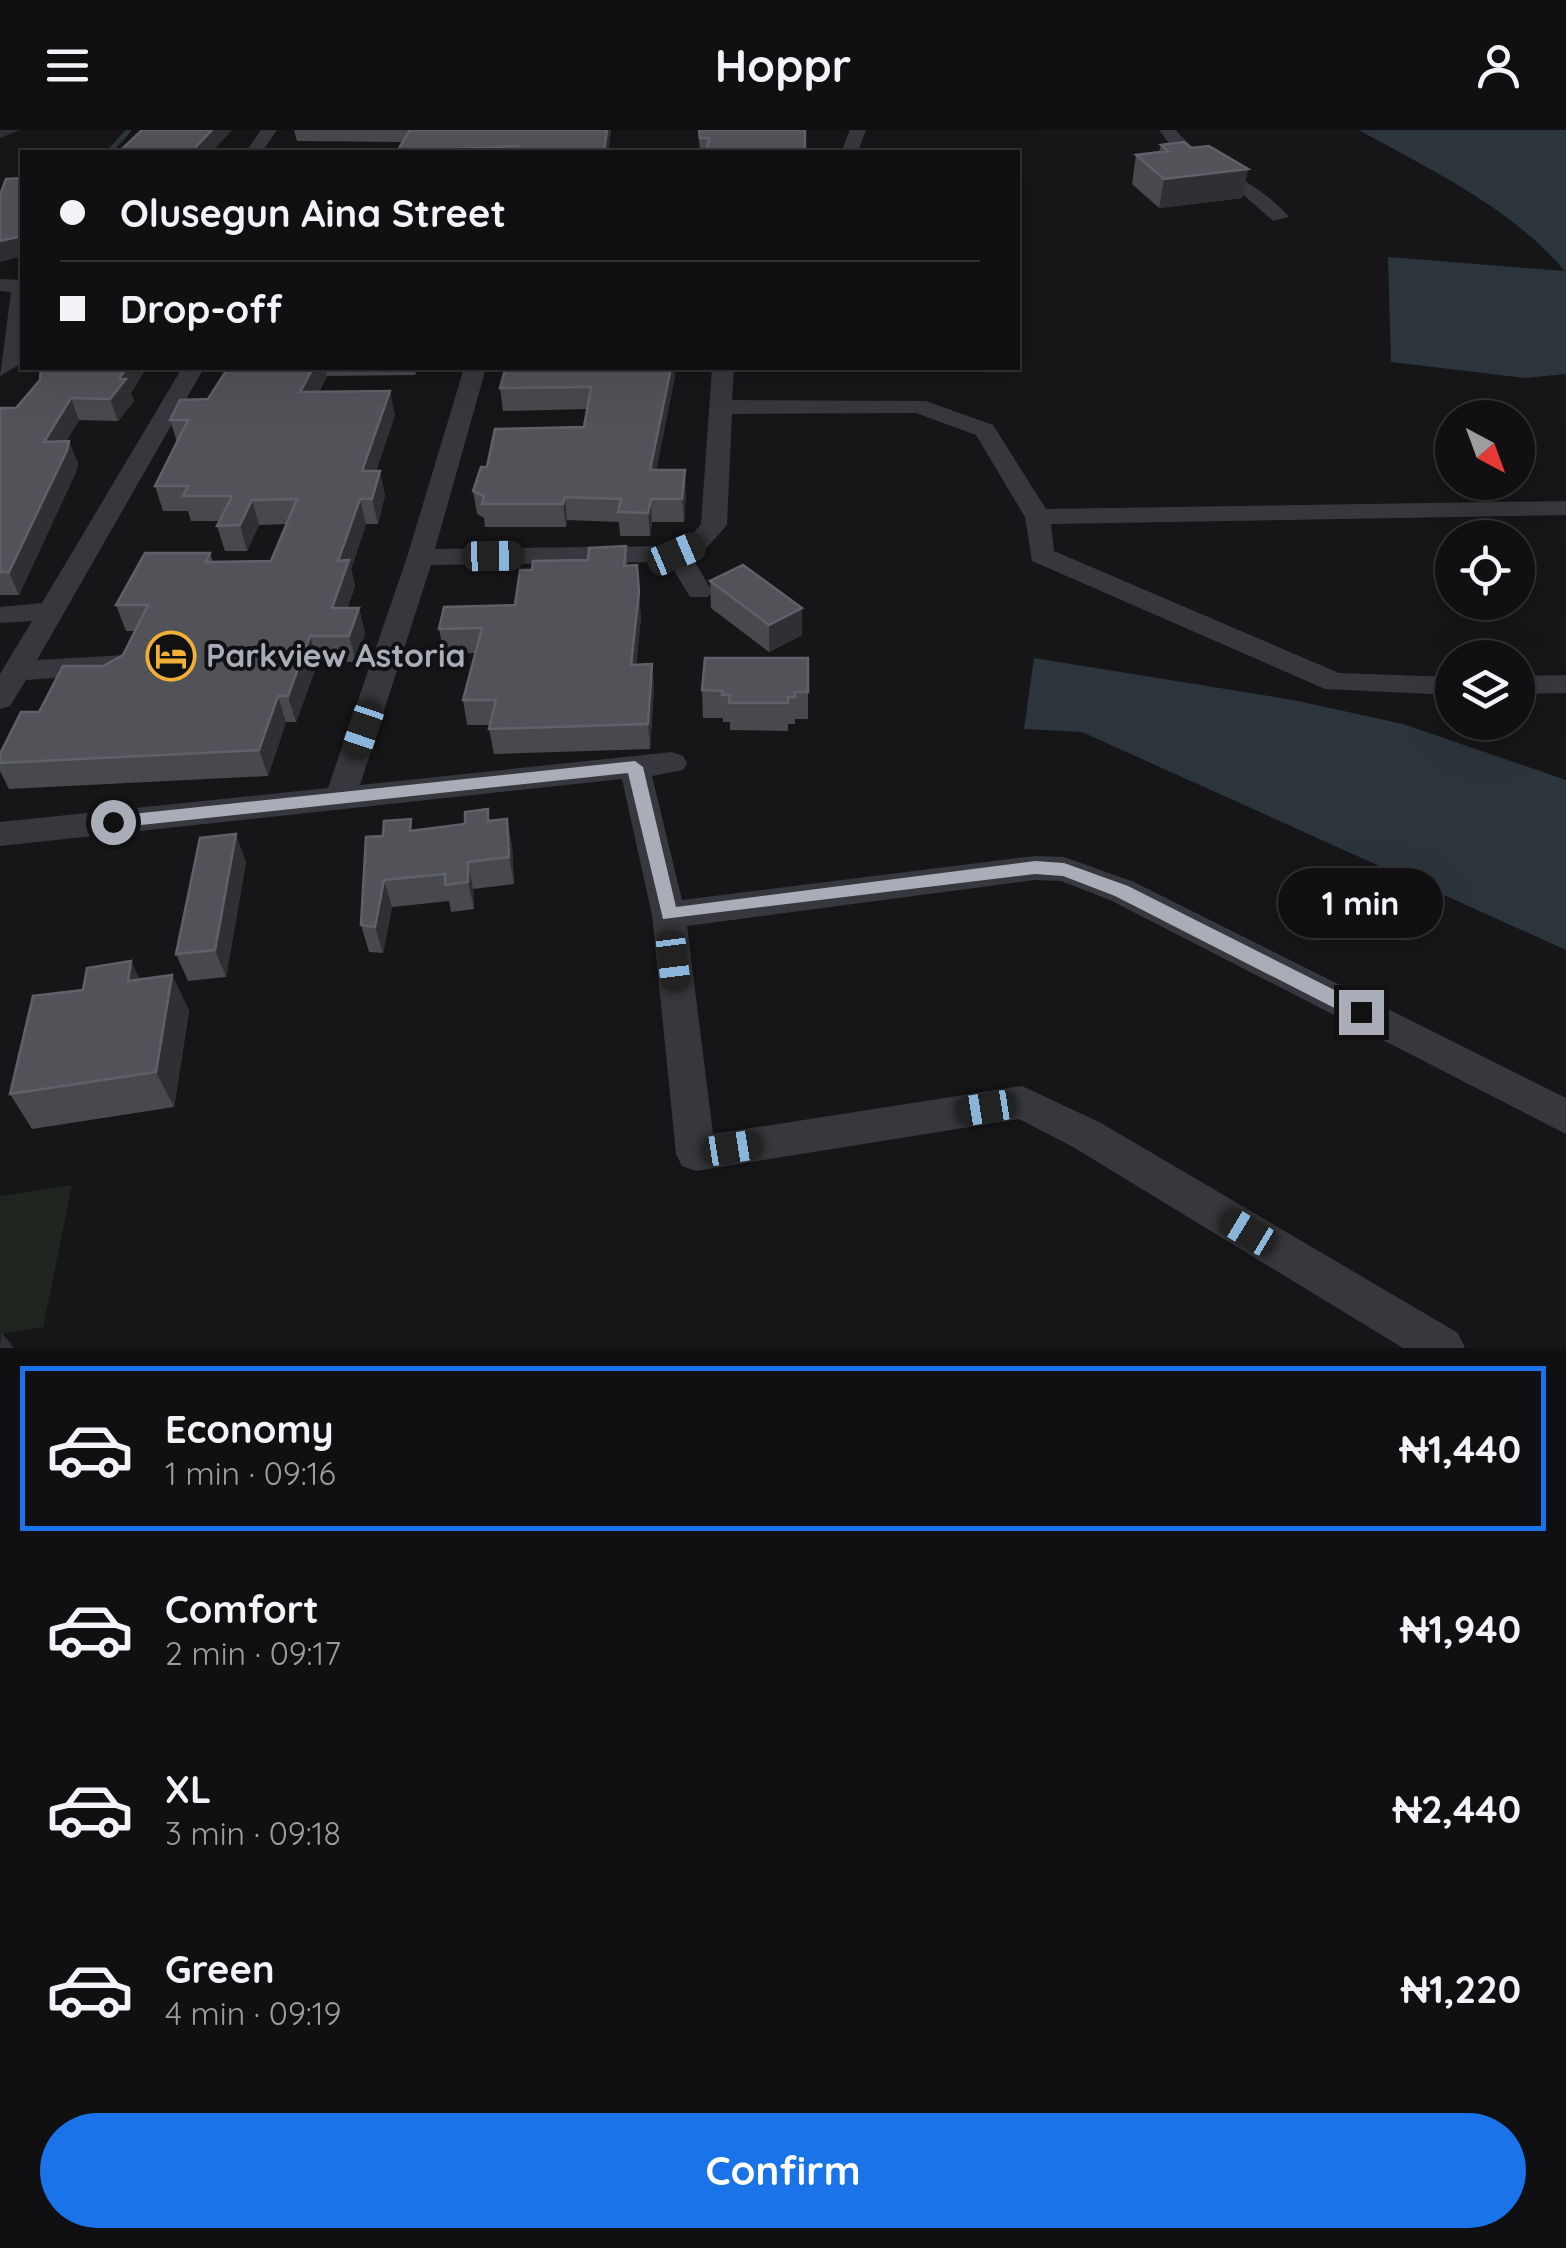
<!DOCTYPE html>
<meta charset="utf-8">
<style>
:root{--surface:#101012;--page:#1e1e20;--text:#f1f3f6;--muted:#9c9d9f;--line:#303032;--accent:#1a73e8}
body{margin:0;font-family:Quicksand,sans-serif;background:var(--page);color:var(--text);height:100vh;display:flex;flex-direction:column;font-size:38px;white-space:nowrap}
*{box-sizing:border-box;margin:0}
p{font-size:32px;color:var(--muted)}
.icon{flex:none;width:55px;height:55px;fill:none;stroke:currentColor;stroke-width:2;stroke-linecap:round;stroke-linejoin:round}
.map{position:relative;height:1218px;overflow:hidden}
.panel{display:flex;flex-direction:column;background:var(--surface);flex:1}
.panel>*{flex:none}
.banner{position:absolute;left:20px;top:20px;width:1000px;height:220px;border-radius:0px;box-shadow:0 10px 40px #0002,0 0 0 2px var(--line);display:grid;align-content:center;height:220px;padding:0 40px;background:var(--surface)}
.needle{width:65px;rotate:139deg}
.tools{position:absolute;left:1435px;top:270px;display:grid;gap:20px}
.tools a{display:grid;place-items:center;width:100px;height:100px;border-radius:50%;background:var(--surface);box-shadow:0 10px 40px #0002,0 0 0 2px var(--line);font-size:50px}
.end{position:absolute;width:45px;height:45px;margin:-22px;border:12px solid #a8adb8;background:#111;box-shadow:0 0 0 5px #111}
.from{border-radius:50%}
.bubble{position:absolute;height:70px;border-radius:35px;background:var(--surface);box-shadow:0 10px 40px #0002,0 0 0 2px var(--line);font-size:32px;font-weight:700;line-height:70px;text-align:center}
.car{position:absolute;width:30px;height:60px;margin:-30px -15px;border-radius:12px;box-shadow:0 0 8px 2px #0007;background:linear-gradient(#222 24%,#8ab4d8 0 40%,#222 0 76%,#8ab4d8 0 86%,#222 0)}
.banner b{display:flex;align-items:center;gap:35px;height:95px;font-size:38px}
.banner b+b{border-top:2px solid var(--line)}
.banner i{width:25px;height:25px;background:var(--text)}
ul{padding:18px 0 0;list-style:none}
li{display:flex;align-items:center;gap:30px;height:165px;margin:0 20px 15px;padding:0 20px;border:5px solid transparent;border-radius:0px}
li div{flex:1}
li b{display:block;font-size:38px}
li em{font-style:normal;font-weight:700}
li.on{border-color:var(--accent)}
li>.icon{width:90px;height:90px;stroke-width:1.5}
.action{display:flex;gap:20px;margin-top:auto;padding:20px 40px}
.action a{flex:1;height:115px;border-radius:60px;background:var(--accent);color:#fff;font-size:40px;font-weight:700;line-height:115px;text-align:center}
header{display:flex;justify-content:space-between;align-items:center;height:130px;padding:0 40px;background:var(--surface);font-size:45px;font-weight:700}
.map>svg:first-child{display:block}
.green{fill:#1e261f}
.water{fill:#2c353c}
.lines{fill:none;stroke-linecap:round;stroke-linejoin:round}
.stream{stroke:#2c353c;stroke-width:5}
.minor{fill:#37383d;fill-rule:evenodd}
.wall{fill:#47494d}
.shaded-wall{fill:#2f3033}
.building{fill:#525359;stroke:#5f6168;stroke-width:2.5}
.route{fill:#a8adb8}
.labels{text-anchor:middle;stroke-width:8;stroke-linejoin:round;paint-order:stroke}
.poi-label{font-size:32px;font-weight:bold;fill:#a8adb8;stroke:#111113;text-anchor:start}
</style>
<header><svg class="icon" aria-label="menu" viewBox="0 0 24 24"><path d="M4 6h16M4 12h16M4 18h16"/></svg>Hoppr<svg class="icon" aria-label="person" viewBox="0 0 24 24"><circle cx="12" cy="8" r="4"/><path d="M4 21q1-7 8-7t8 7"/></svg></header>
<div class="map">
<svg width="1566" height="1218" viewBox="0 0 1566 1218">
<rect width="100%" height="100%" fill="#161618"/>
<path class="green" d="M 72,1055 L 43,1197 L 0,1204 L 0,1066 Z"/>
<path class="water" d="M 1359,0 L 1566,0 L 1566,244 L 1525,248 L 1391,232 L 1388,127 L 1565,141 C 1509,76 1432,41 1359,0 Z
M 1034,528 L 1293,570 L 1403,594 L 1566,650 L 1566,820 L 1082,602 L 1024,599 Z"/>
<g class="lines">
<path class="stream" d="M 109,22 L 129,0"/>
<path class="minor" d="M 261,0 L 277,0 L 262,22 L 246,22 Z
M 850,0 L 866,0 L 858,22 L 841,22 Z
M 1159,0 L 1176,0 C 1206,38 1255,47 1289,87 L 1273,91 L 1230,53 L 1181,29 Z
M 0,149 L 22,150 L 22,233 L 0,246 L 11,162 L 0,161 Z
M 182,238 L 204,238 L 37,530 L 126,525 L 140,534 L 126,543 L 26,550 L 10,576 L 0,579 L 0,544 L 32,491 L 0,493 L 0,477 L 42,473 Z
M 464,238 L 486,238 L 435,419 L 673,416 L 686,411 L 701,394 L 712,238 L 734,238 L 732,270 L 926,271 L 993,295 L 1046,379 L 1566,371 L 1566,385 L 1051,394 L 1054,421 L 1339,543 L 1452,547 L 1452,565 L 1325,559 L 1032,431 L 1025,387 L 976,305 L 916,283 L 732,284 L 727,395 L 704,421 L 692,427 L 712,461 L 708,467 L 690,467 L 669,432 L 431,435 L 360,655 L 672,622 L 683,626 L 687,633 L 683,640 L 652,646 L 682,770 L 1035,726 L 1064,727 L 1134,752 L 1566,968 L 1566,1004 L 1110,770 L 1061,751 L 1035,750 L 687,796 L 713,1004 L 1022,956 L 1101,993 L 1458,1203 L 1465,1218 L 1403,1218 L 1073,1017 L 1019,989 L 696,1041 L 682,1036 L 676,1024 L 652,785 L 622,649 L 0,716 L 0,692 L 328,658 L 407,427 Z
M 1566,545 L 1566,563 L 1518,564 L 1518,546 Z"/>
</g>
<path class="wall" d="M 294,0 L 611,0 L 608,22 L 399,22 L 403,12 L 297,11 Z
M 698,0 L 805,0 L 805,22 L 700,22 Z
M 1161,15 L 1191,18 L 1248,39 L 1242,68 L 1159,78 L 1132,54 L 1136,25 L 1159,22 Z
M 41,238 L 144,238 L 145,240 L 131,263 L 134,271 L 118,291 L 79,290 L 66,311 L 78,333 L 76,342 L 19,465 L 0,465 L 0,278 L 16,278 L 40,250 Z
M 228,238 L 418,238 L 415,245 L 327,246 L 319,262 L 395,285 L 376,341 L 385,365 L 378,394 L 366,394 L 351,439 L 355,456 L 347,478 L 359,478 L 365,504 L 356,532 L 318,532 L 296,592 L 286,592 L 268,646 L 9,659 L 0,641 L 0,624 L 39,582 L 103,536 L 123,525 L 135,501 L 126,501 L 116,475 L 210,423 L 213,432 L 271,431 L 286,394 L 259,395 L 247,421 L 225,421 L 217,396 L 219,391 L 191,391 L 188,381 L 163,381 L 155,356 L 177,312 L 170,290 L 208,269 Z
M 518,239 L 675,246 L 656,340 L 686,363 L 684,392 L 652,392 L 650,406 L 620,406 L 619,392 L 567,390 L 566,397 L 485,397 L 484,388 L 477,384 L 473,361 L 487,337 L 584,297 L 587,279 L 503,281 L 500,258 Z
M 626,416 L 627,435 L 641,486 L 636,535 L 652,534 L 654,559 L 650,619 L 494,624 L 489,599 L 490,595 L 467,595 L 463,570 L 475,523 L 444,524 L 439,499 L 515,475 L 532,440 L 588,430 Z
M 710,451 L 802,505 L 769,522 L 711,478 Z
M 808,528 L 808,589 L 795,589 L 795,594 L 788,594 L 788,601 L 730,600 L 730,592 L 723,592 L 723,588 L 703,588 L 702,560 Z
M 507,689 L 512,716 L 514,754 L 473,759 L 474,779 L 451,782 L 449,771 L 392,777 L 383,823 L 369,822 L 361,795 L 366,707 Z
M 246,732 L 226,847 L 188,851 L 176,824 Z
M 172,845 L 189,881 L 174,977 L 32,999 L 10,964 L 140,850 Z"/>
<path class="shaded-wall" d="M 0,0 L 20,0 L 0,8 Z
M 212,0 L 232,0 L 212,22 L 191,22 Z
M 607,0 L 611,0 L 608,22 L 604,22 Z
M 1248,39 L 1242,68 L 1159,78 L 1164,49 Z
M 22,106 L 22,126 L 0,132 L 0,111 Z
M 126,238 L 144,238 L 145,240 L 131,263 L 134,271 L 118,291 L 110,269 L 119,249 Z
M 313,238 L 325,238 L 327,246 L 306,286 L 300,262 Z
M 671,238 L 675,238 L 675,246 L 652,363 L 650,340 Z
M 390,261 L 395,285 L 368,366 L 362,341 Z
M 71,268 L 79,290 L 52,334 L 44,312 Z
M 69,311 L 78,333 L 76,342 L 19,465 L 9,442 Z
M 685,340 L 686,363 L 684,392 L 682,369 Z
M 380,341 L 385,365 L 378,394 L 372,369 Z
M 565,367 L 567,390 L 566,397 L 563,374 Z
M 360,369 L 366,394 L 351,439 L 355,456 L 339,504 L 332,478 L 338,431 Z
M 651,369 L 652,392 L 650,406 L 648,383 Z
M 252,370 L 259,395 L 247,421 L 240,395 Z
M 639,462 L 641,486 L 634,560 L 631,535 Z
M 359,478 L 365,504 L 356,532 L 349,506 Z
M 802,478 L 802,505 L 769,522 L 769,495 Z
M 310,506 L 318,532 L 296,592 L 288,566 Z
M 652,534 L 654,559 L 650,619 L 648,594 Z
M 278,566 L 286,592 L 268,646 L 259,620 Z
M 507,689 L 512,716 L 514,754 L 509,727 Z
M 236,704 L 246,732 L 226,847 L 215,820 Z
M 468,732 L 473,759 L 474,779 L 468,752 Z
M 384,750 L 392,777 L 383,823 L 375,797 Z
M 131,831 L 149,868 L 128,851 Z
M 172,845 L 189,881 L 174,977 L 156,942 Z
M 1,1202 L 14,1218 L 0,1218 Z"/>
<path class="building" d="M 142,0 L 212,0 L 191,22 L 202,22 L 96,22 L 98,20 L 121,20 Z
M 410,0 L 607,0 L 604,22 L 517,22 L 518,16 L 438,20 L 437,22 L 410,22 L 411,20 L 398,20 Z
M 699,0 L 805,0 L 805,22 L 706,22 L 709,8 L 700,8 Z
M 1184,12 L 1191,18 L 1209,16 L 1248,39 L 1164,49 L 1136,25 L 1168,21 L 1161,15 Z
M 22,48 L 22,106 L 0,111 L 0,65 L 6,49 Z
M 41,238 L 126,238 L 119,249 L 126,249 L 110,269 L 71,268 L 44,312 L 69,311 L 67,320 L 9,442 L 0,442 L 0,278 L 16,278 L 40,250 Z
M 228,238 L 313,238 L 300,262 L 390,261 L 362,341 L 380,341 L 372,369 L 360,369 L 338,431 L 349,430 L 332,478 L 359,478 L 349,506 L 310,506 L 288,566 L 278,566 L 259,620 L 0,633 L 0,624 L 21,582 L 39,582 L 63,536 L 103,536 L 123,525 L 148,475 L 116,475 L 145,423 L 210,423 L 206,432 L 271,431 L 297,369 L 252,370 L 240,395 L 217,396 L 232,366 L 183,366 L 188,356 L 155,356 L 188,290 L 170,290 L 180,270 L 208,269 Z
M 518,238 L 671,238 L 650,340 L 685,340 L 682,369 L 651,369 L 648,383 L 618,382 L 621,369 L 565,367 L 563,374 L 482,374 L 484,366 L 473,361 L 481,337 L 487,337 L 495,299 L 584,297 L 591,257 L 500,258 L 505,240 L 518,239 Z
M 626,416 L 624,436 L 637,435 L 639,462 L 631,535 L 652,534 L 648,594 L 489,599 L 496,570 L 463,570 L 482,498 L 439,499 L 444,477 L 515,475 L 520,440 L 532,440 L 533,431 L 588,430 L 589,418 Z
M 743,435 L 802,478 L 769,495 L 710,451 Z
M 705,528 L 808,528 L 808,562 L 795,562 L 795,567 L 788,567 L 788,573 L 729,573 L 730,565 L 722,565 L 723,561 L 702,560 Z
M 488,679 L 488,691 L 507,689 L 509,727 L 468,732 L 468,752 L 445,755 L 445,744 L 384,750 L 375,797 L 361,795 L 366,707 L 383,706 L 384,691 L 411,689 L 410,701 L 465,694 L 465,682 Z
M 236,704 L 215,820 L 176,824 L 200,708 Z
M 131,831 L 128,851 L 172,845 L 156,942 L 10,964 L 33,866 L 83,860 L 87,838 Z"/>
<path class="route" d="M 635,631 L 643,637 L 676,777 L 1035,731 L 1064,733 L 1128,756 L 1368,877 L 1370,882 L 1361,890 L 1354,888 L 1115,766 L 1063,746 L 1035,744 L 663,789 L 628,643 L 113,698 L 105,692 L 113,686 Z"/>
<defs>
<g id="hotel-ring" transform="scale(2.5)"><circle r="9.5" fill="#111113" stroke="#f2b134" stroke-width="1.5"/><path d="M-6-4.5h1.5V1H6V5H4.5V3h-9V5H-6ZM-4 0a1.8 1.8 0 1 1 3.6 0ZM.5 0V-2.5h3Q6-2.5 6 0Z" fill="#f2b134"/></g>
</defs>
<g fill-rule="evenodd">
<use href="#hotel-ring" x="171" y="526"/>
</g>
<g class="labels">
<g class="poi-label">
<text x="206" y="537">Parkview Astoria</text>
</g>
</g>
</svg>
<div class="tools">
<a><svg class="needle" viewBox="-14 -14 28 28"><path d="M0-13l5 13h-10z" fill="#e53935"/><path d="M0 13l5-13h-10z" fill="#9c9d9f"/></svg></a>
<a><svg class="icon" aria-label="locate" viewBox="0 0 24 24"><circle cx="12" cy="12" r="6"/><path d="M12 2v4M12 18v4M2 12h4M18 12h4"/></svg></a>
<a><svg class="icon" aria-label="layers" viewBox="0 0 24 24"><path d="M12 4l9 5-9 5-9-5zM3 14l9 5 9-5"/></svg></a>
</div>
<i class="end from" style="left:113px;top:692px"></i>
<i class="end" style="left:1361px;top:882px"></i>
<div class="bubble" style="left:1278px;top:738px;width:165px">1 min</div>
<i class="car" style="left:676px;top:424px;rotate:67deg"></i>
<i class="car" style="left:493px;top:426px;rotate:89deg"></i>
<i class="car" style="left:363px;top:600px;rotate:199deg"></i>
<i class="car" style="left:673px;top:831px;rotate:173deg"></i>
<i class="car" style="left:986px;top:978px;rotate:261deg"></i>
<i class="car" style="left:732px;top:1018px;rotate:81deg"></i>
<i class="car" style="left:1248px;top:1102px;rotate:301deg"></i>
<div class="banner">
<b><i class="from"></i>Olusegun Aina Street</b>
<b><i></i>Drop-off</b>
</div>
</div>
<section class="panel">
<ul>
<li class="on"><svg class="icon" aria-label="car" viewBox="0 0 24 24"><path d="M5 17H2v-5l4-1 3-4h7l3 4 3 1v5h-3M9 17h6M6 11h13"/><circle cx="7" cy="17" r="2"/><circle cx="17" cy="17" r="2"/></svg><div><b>Economy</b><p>1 min · 09:16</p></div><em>₦1,440</em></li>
<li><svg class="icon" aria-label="car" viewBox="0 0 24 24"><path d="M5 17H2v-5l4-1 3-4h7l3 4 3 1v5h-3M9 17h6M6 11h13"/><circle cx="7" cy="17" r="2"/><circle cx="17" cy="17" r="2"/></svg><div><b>Comfort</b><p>2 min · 09:17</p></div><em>₦1,940</em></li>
<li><svg class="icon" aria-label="car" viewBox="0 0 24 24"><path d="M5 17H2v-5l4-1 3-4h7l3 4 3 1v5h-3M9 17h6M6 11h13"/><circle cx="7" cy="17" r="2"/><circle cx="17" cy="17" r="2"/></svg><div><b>XL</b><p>3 min · 09:18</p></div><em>₦2,440</em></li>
<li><svg class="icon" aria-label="car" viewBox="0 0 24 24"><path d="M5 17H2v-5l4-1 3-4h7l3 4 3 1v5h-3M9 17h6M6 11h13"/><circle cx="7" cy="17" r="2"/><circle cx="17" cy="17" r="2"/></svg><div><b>Green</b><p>4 min · 09:19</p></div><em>₦1,220</em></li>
</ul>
<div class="action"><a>Confirm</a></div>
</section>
